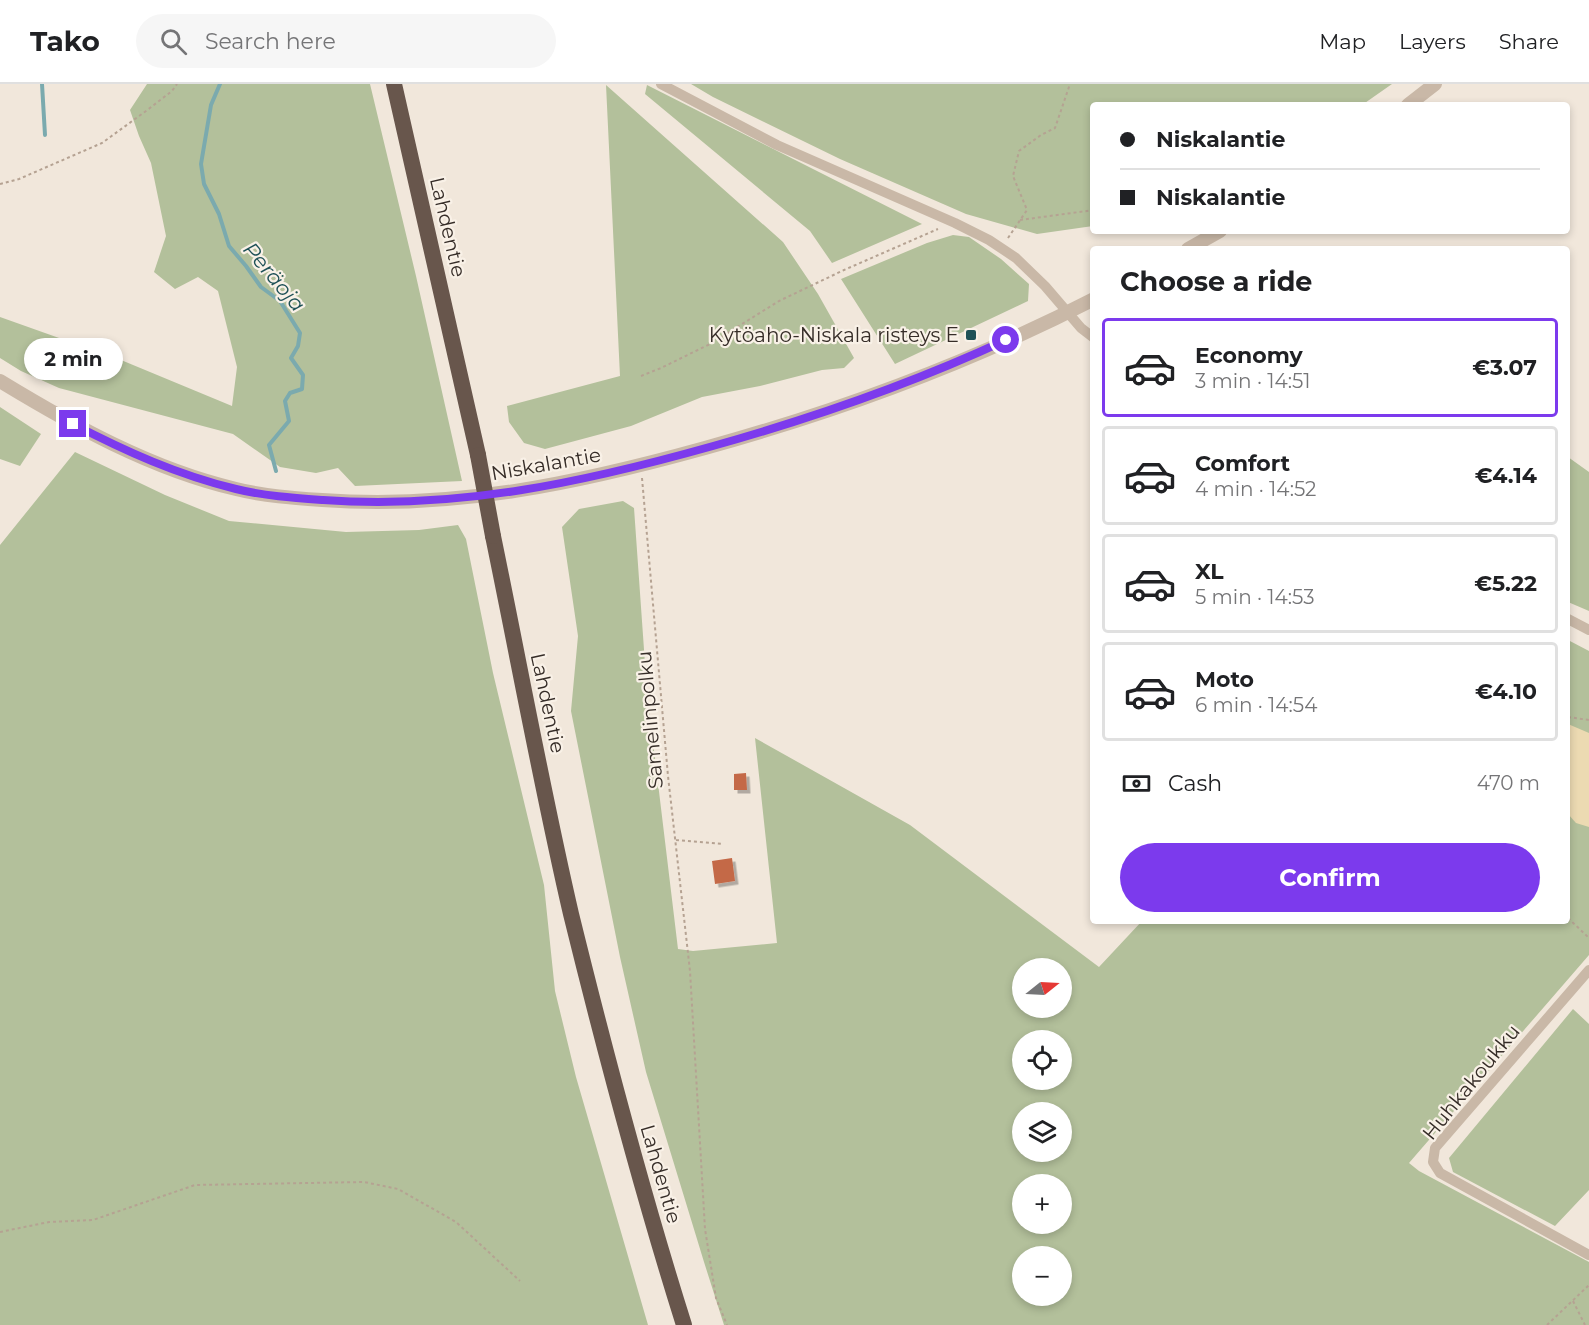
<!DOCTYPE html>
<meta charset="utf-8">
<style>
:root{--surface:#fff;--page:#f6f6f6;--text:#202124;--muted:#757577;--line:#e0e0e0;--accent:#7c3aed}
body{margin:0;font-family:Montserrat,sans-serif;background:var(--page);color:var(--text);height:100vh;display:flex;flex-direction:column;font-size:22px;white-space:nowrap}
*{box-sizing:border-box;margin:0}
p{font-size:20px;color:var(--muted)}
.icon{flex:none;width:33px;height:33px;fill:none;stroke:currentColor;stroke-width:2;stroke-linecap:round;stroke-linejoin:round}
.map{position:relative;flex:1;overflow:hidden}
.panel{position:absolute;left:1090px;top:162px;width:480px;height:678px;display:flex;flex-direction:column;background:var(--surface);border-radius:6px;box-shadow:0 3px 9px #0003}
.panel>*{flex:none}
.top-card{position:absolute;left:1090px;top:18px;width:480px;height:132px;border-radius:6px;box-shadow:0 3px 9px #0003;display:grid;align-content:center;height:132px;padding:0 30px;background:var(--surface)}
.needle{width:39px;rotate:72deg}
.buttons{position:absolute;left:1012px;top:874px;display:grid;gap:12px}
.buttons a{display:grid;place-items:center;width:60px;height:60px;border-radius:50%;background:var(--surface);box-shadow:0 3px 9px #0003;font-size:30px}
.end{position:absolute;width:27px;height:27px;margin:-14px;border:8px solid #7c3aed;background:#fff;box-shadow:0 0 0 3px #fff}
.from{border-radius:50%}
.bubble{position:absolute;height:42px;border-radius:21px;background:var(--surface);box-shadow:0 3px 9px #0003;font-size:20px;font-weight:700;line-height:42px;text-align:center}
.top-card b{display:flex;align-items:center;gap:21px;height:57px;font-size:22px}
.top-card b+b{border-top:2px solid var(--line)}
.top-card i{width:15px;height:15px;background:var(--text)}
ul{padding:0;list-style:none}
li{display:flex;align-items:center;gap:18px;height:99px;margin:0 12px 9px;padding:0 18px;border:3px solid var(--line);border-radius:6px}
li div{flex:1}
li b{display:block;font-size:22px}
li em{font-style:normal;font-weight:700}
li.selected{border-color:var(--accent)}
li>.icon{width:54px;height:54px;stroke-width:1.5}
h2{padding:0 30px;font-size:27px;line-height:72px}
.pay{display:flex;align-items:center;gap:15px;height:66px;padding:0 30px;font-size:22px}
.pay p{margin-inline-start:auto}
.primary-button{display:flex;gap:12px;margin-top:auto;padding:12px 30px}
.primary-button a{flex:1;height:69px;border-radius:36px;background:var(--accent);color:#fff;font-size:24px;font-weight:700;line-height:69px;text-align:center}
header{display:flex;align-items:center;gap:36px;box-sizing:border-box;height:84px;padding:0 30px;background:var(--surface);border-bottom:2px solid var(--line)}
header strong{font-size:28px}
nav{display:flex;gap:33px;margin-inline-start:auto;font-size:21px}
.search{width:420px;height:54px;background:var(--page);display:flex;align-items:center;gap:15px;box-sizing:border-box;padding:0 21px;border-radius:33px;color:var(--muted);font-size:22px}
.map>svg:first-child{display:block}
.green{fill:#b3c09b;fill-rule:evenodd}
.sand{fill:#ecdab2}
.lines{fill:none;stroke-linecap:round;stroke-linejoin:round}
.stream{stroke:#7baaae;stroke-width:4}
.building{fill:#c46947;filter:url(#shadow)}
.path{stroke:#b5a292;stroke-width:2;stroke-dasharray:3 3;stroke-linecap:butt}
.minor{stroke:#c9b8a7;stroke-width:10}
.tertiary{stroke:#c9b8a7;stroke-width:14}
.trunk{stroke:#68564c;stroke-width:16}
.trunk-bridge{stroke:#68564c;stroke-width:16}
.route{stroke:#7c3aed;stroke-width:8}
.poi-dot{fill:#1e5157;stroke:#f9f1e7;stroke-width:2}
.labels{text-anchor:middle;stroke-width:4.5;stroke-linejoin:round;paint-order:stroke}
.street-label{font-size:20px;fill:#362d28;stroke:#f9f1e7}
.poi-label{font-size:20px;fill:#362d28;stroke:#f9f1e7;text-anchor:end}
.water-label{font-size:21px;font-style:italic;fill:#1e5157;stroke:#f9f1e7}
</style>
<header>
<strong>Tako</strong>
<div class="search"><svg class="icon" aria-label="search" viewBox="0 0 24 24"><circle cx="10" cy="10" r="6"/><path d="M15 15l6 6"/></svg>Search here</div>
<nav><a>Map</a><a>Layers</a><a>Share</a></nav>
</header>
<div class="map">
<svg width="1589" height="1241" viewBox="0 0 1589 1241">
<defs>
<filter id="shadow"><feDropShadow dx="3.5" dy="3.5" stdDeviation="0" flood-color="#0004"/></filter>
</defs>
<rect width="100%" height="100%" fill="#f1e7db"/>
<path class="green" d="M 147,0 L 370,0 L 416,192 L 462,397 L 355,402 L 338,384 L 316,389 L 280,383 L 233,350 L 59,304 L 21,287 L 0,274 L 0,233 L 121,276 L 232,322 L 237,283 L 218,207 L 198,193 L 175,205 L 154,188 L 166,152 L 151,79 L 139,52 L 130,26 Z
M 691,0 L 1392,0 L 1362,21 L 1094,21 L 1093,142 L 1037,150 L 966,130 L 840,75 L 713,13 Z
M 606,1 L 783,158 L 818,210 L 854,274 L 844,284 L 822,286 L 760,302 L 702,313 L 631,342 L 545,365 L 524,359 L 509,338 L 507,322 L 620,292 Z
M 647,1 L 922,140 L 832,179 L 810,147 L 645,10 Z
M 953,151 L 969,153 L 1001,175 L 1029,200 L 1028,217 L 895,280 L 841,195 L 927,159 Z
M 0,323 L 41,350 L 20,382 L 0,375 Z
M 75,368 L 165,411 L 229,437 L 346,448 L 419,446 L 458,441 L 466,455 L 493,589 L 544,801 L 555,907 L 576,993 L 648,1241 L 0,1241 L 0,461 Z
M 1568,373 L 1589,388 L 1589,527 L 1568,518 Z
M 623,417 L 634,424 L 647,608 L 678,865 L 693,867 L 777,859 L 755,654 L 910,741 L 1099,883 L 1142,837 L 1568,837 L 1568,556 L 1589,567 L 1589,871 L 1409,1079 L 1419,1087 L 1589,1178 L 1589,1241 L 724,1241 L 704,1178 L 646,988 L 620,873 L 571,627 L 578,552 L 562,443 L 579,425 ZM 1023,885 L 1062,885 L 1062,924 L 1023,924 ZM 1023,957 L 1062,957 L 1062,996 L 1023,996 ZM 1023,1029 L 1062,1029 L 1062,1068 L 1023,1068 ZM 1023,1101 L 1062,1101 L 1062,1140 L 1023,1140 ZM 1023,1173 L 1062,1173 L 1062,1212 L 1023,1212 Z
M 1573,925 L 1589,940 L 1589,1106 L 1555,1142 L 1453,1088 L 1449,1074 Z"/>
<path class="sand" d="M 1568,640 L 1589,649 L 1589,743 L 1576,739 L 1568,730 Z"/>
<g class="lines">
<path class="stream" d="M 42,0 L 45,51
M 220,0 L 211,21 L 201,80 L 204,100 L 219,130 L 229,162 L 246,182 L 261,203 L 280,217 L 300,249 L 298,262 L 291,274 L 303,291 L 302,305 L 290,309 L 285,317 L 289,337 L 269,361 L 276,387"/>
</g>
<path class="building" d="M 746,689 L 747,706 L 734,706 L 734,690 Z
M 732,774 L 735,797 L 715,800 L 712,777 Z"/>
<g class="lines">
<path class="path" d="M 0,100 L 19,95 L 102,59 L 146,27 L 172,7 L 177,0
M 1020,136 L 1094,126
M 1008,154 L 1027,126 L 1013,92 L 1019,67 L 1041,51 L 1055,44 L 1070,0
M 641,292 L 661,284 L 710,260 L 779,217 L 844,186 L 938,145
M 642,394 L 668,692 L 690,887 L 705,1145 L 716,1214 L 727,1241
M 1568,633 L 1589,636
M 676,756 L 723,760
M 1568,834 L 1589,854
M 0,1148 L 49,1138 L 93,1136 L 195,1101 L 364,1098 L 398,1105 L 456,1138 L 520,1197
M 1573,1217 L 1585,1241
M 1547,1241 L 1589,1201"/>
<path class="minor" d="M 661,0 L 777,61 L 955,139 L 989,156 L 1016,174 L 1045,202 L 1081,244 L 1094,254
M 1568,535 L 1589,546
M 1589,886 L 1435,1064 L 1433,1078 L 1440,1089 L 1589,1171"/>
<path class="tertiary" d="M 1408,21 L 1435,0
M 1188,165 L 1220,147
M 0,297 C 74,342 151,385 236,405 C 264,412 293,414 322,416 C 453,426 579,399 705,364 C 839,327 970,279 1094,215"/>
<path class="trunk" d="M 394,0 L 478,371
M 493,452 C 519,578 542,705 571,830 C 605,968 641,1105 684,1241"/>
<path class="trunk-bridge" d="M 478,371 L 493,452"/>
</g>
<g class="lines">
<path class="route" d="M 73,340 C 125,367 178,391 236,405 C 264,412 294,414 323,416 C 457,426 585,398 713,362 C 813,334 911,300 1006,256"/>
</g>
<rect class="poi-dot" x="965" y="245" width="12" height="12" rx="3"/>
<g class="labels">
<g class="street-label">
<text transform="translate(448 143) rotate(77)" y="7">Lahdentie</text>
<text transform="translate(546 380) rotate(-10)" y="7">Niskalantie</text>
<text transform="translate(548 619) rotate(78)" y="7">Lahdentie</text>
<text transform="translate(650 636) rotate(-95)" y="7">Samelinpolku</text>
<text transform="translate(1471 998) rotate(-51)" y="7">Huhkakoukku</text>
<text transform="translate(661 1090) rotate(74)" y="7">Lahdentie</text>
</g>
<g class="poi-label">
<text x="959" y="258">Kytöaho-Niskala risteys E</text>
</g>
<g class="water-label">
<text transform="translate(274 193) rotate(50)" y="7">Peräoja</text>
</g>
</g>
</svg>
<div class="buttons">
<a><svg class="needle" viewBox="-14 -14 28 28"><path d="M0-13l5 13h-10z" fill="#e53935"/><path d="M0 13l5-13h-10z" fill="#757577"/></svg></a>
<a><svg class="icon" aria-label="locate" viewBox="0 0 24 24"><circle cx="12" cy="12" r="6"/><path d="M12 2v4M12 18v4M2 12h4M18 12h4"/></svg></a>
<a><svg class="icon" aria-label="layers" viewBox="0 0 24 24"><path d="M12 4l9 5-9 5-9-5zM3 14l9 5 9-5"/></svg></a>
<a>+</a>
<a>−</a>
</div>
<i class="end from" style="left:1006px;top:256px"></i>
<i class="end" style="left:73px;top:340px"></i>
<div class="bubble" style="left:24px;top:254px;width:99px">2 min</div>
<div class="top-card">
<b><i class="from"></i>Niskalantie</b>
<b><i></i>Niskalantie</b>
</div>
<section class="panel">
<h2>Choose a ride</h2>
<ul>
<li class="selected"><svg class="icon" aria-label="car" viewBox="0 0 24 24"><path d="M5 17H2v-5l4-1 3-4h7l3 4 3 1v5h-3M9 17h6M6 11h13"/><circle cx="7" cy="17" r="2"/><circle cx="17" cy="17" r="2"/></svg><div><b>Economy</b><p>3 min · 14:51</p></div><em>€3.07</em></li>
<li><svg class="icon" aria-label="car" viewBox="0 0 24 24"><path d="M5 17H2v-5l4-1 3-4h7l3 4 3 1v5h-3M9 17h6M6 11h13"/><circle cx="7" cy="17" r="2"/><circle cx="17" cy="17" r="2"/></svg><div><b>Comfort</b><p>4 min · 14:52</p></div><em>€4.14</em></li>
<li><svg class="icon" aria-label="car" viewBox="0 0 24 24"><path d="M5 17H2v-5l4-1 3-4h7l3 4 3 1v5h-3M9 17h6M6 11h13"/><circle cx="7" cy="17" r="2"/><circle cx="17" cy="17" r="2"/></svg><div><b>XL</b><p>5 min · 14:53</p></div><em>€5.22</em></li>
<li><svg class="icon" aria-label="car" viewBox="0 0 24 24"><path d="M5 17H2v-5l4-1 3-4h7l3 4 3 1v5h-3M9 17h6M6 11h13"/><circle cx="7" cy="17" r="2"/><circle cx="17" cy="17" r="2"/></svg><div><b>Moto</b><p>6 min · 14:54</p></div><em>€4.10</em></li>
</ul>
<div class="pay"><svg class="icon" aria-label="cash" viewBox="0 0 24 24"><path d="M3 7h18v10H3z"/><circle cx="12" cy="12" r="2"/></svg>Cash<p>470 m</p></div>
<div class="primary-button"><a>Confirm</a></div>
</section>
</div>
